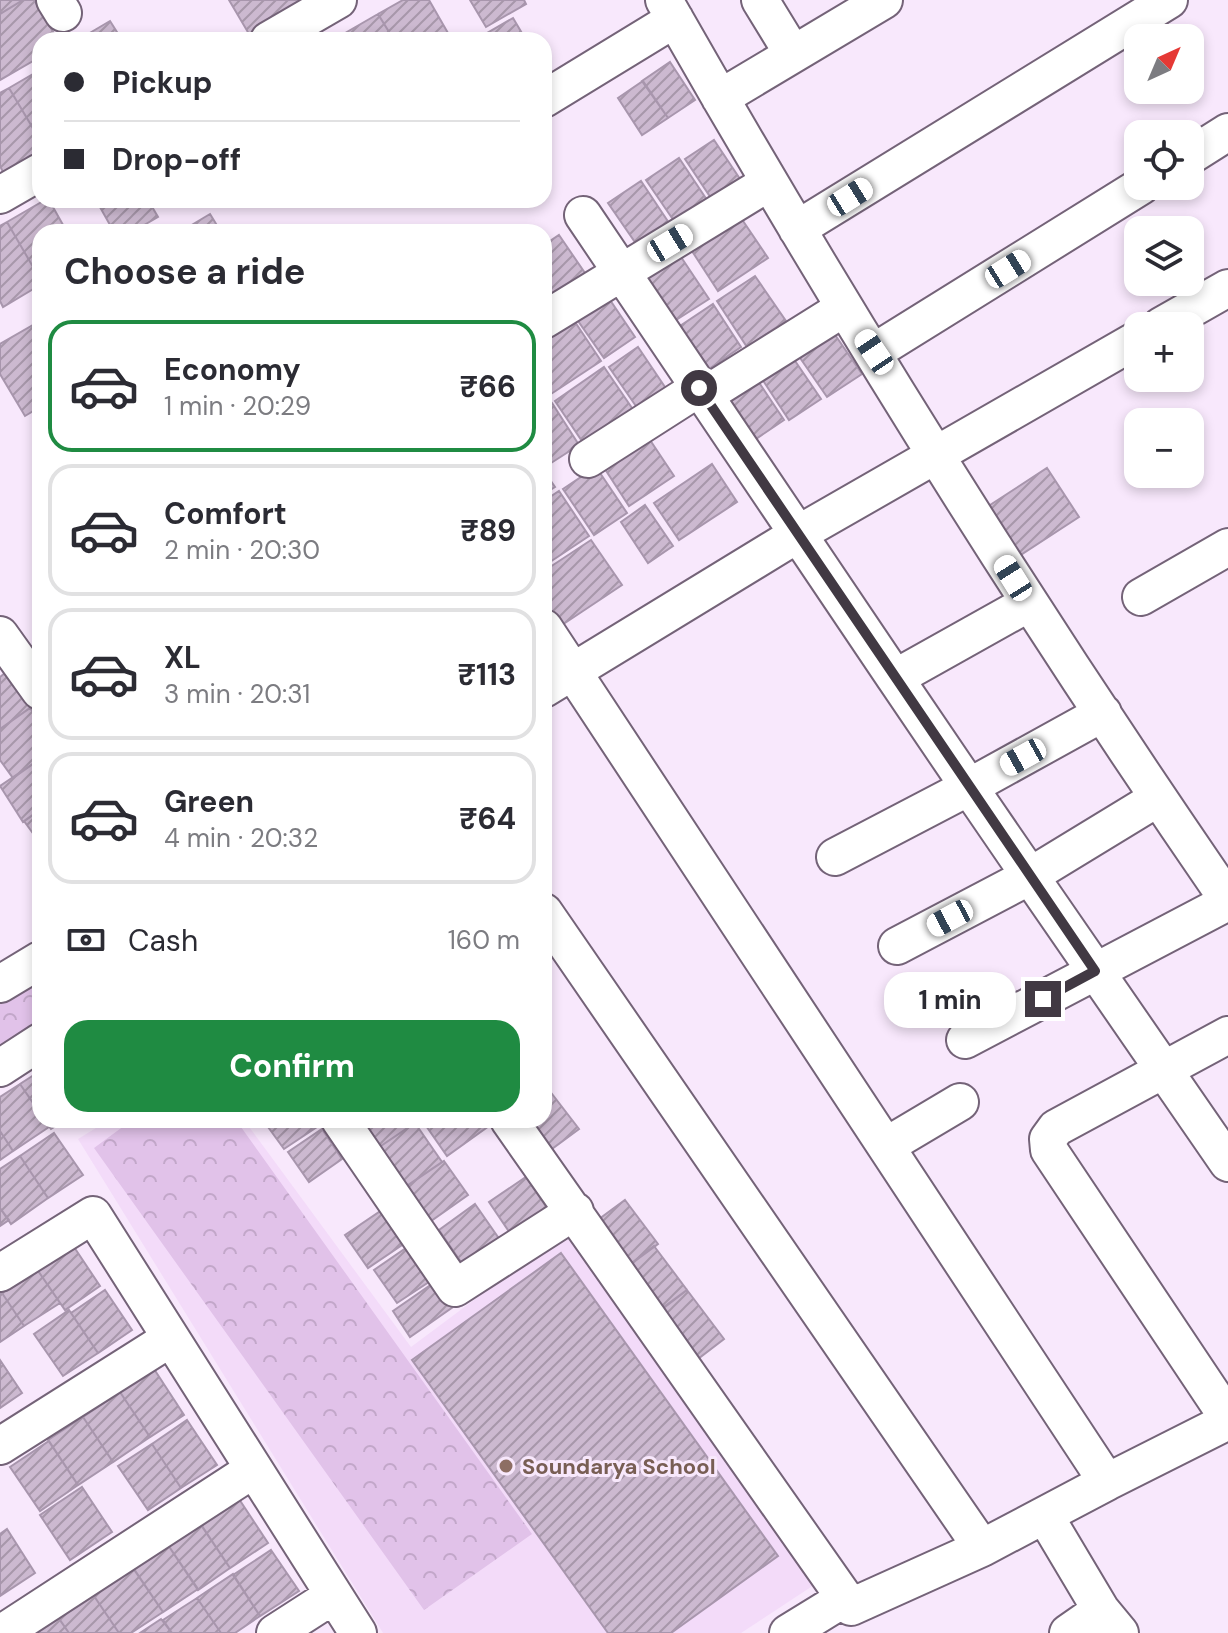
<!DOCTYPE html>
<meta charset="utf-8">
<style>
:root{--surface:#fff;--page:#f7f7f7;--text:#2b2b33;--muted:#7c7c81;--line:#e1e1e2;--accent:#1f8b42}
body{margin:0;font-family:"DM Sans",sans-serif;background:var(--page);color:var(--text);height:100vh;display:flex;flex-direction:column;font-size:30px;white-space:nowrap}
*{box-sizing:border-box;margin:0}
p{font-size:26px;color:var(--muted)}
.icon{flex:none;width:44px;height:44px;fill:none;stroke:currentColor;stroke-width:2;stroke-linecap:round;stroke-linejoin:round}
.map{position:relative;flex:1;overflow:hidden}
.details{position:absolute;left:32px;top:224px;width:520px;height:904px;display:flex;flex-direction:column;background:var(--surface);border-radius:24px;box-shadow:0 4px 12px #0003}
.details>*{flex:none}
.guide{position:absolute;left:32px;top:32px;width:520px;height:176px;border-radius:24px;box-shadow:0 4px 12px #0003;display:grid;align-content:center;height:176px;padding:0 32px;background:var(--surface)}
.needle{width:52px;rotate:44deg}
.fabs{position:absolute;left:1124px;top:24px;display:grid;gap:16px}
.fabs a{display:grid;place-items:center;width:80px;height:80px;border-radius:16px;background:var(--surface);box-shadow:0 4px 12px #0003;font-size:40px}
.end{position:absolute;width:36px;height:36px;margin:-18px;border:10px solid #413943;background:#fff;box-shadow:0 0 0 4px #fff}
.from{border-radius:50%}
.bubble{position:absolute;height:56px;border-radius:24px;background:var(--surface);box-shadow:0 4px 12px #0003;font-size:26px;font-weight:700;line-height:56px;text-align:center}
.car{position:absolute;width:24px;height:48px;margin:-24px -12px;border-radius:10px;box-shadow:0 0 6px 2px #0007;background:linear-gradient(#fff 24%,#345 0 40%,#fff 0 76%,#345 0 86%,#fff 0)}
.guide b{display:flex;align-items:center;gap:28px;height:76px;font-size:30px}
.guide b+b{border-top:2px solid var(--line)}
.guide i{width:20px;height:20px;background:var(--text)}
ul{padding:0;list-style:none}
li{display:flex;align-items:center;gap:24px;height:132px;margin:0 16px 12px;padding:0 16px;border:4px solid var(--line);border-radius:24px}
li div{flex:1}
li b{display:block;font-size:30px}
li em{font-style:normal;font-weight:700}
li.active{border-color:var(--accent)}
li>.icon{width:72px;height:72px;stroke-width:1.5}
h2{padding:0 32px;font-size:36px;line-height:96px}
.pay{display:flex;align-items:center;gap:20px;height:88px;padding:0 32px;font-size:30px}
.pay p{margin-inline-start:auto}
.action{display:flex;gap:16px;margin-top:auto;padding:16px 32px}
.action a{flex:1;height:92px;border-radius:24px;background:var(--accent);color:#fff;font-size:32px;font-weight:700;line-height:92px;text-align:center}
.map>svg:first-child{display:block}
.built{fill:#f3dbf9}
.park{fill:url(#park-crowns)}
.building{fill:url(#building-hatch);stroke:#a896ad;stroke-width:2}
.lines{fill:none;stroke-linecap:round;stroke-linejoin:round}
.street-casing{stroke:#746378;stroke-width:40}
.street{stroke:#fff;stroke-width:36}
.route{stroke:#413943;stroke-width:10}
.education-dot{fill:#8d6e63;stroke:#f8e8fc;stroke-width:3}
.labels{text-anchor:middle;stroke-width:6;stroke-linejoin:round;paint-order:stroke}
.education-label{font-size:22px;font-weight:bold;fill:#785e54;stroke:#f8e8fc;text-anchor:start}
</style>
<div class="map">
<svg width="1228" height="1633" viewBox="0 0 1228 1633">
<defs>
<pattern id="park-crowns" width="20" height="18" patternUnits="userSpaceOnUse" patternTransform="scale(2)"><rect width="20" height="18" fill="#e1c2e9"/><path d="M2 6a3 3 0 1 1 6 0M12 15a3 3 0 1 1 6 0" fill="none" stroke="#c2a7c9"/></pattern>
<pattern id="building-hatch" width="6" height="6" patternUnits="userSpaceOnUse" patternTransform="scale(2)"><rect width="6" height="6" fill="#ccb9d0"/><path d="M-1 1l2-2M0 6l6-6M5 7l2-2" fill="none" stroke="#a797aa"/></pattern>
</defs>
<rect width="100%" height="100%" fill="#f8e8fc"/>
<path class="built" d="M 109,1120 L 244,1120 L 411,1347 L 566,1231 L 814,1585 L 741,1633 L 383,1633 L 78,1139 Z"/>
<path class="park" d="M 40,978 L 40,1032 L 0,1058 L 0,1001 Z
M 132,1120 L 236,1120 L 532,1534 L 424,1610 L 94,1148 Z"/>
<path class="building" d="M 0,0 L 23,0 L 0,14 Z
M 23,0 L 34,0 L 58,40 L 40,40 L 40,57 L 0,80 L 0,14 Z
M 229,0 L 297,0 L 300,5 L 249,34 Z
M 403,0 L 429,0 L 452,40 L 394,40 L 378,14 Z
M 470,0 L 524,0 L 526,4 L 486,27 Z
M 378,14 L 394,40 L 343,40 L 340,36 Z
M 513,18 L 526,40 L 475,40 Z
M 110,21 L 122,40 L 78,40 Z
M 670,62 L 695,100 L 668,118 L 642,81 Z
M 40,70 L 40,140 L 9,88 Z
M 643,81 L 668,118 L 642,135 L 618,98 Z
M 9,88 L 40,140 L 40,153 L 4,174 L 0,166 L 0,93 Z
M 714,140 L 740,179 L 711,198 L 685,159 Z
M 679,158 L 707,200 L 674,221 L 646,180 Z
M 641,181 L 669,223 L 637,245 L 608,203 Z
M 45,200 L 49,200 L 67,232 L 40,232 L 40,279 L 7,222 Z
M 96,200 L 148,200 L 158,217 L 132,232 L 114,232 Z
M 210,214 L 221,232 L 180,232 Z
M 739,215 L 768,258 L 718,291 L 690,248 Z
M 7,222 L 40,279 L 40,285 L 3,307 L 0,301 L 0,226 Z
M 559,235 L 587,276 L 544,305 L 544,245 Z
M 681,257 L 709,299 L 673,322 L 645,280 Z
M 755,276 L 786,321 L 747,347 L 717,301 Z
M 608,297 L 635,337 L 604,358 L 576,318 Z
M 713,304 L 741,347 L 703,373 L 674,330 Z
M 573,319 L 601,361 L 551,394 L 544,384 L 544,338 Z
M 40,321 L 40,407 L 25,416 L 0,374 L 0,344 Z
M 831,329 L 862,374 L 827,397 L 796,352 Z
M 638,347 L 669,393 L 640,412 L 609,367 Z
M 791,355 L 821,399 L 789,420 L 760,376 Z
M 604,367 L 634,411 L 584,444 L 555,401 Z
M 754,375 L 784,420 L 747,445 L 717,400 Z
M 552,403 L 579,445 L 548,465 L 544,459 L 544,408 Z
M 648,437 L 674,476 L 629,506 L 603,466 Z
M 712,464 L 737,502 L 679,540 L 654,503 Z
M 596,467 L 627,513 L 594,535 L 563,489 Z
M 1047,468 L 1079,517 L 1019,556 L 987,507 Z
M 544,471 L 555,487 L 544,494 Z
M 559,491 L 589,536 L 544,566 L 544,501 Z
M 645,505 L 673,546 L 648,563 L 621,522 Z
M 591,540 L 622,585 L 556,629 L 544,612 L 544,571 Z
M 5,673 L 30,708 L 0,729 L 0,677 Z
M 30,708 L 40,722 L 40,759 L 13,778 L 0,760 L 0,729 Z
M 40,759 L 40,810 L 23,822 L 0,786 Z
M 40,810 L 40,843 L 24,821 Z
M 40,1071 L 40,1113 L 20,1084 Z
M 20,1084 L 40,1113 L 40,1120 L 49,1127 L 13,1151 L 0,1131 L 0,1097 Z
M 549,1090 L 579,1129 L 545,1154 L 519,1120 L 544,1120 L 544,1094 Z
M 44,1120 L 65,1120 L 51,1129 Z
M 263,1120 L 326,1120 L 326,1121 L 284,1149 Z
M 358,1120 L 413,1120 L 415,1123 L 378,1148 Z
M 422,1120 L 485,1120 L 489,1126 L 447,1156 Z
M 415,1123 L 442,1162 L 402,1189 L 375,1150 Z
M 322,1129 L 342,1159 L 309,1182 L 288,1152 Z
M 0,1131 L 13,1151 L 0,1160 Z
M 54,1133 L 83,1175 L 48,1198 L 20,1156 Z
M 20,1156 L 48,1198 L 11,1224 L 0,1208 L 0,1169 Z
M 444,1161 L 468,1195 L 431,1221 L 407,1186 Z
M 526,1177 L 547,1208 L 510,1233 L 489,1202 Z
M 625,1200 L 658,1244 L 624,1269 L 591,1225 Z
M 475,1204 L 500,1240 L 463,1265 L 439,1230 Z
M 0,1208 L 9,1220 L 0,1226 Z
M 385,1208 L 408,1241 L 368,1268 L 345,1235 Z
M 68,1238 L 100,1286 L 65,1310 L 32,1262 Z
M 409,1246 L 432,1280 L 397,1303 L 374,1270 Z
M 654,1246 L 687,1290 L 657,1313 L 624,1269 Z
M 561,1253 L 778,1556 L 671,1633 L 608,1633 L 412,1360 Z
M 32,1262 L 60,1303 L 24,1326 L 0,1290 Z
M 435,1282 L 453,1307 L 410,1337 L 393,1311 Z
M 0,1290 L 24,1326 L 0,1342 Z
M 105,1290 L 132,1330 L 98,1353 L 71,1313 Z
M 687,1290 L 724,1339 L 690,1365 L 653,1315 Z
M 69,1310 L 98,1353 L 63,1376 L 34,1334 Z
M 0,1360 L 22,1393 L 0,1408 Z
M 154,1369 L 184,1415 L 150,1437 L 120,1392 Z
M 120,1392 L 150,1437 L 113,1462 L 83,1417 Z
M 83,1417 L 113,1462 L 78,1485 L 48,1440 Z
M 187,1420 L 217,1465 L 181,1488 L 152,1444 Z
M 49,1441 L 78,1485 L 40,1511 L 10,1467 Z
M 152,1444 L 181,1488 L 148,1510 L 118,1466 Z
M 82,1487 L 112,1532 L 70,1560 L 40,1515 Z
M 239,1499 L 268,1543 L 230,1568 L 201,1525 Z
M 200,1523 L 230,1568 L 198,1590 L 168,1545 Z
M 7,1529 L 35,1573 L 0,1596 L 0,1534 Z
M 168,1545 L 198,1589 L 163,1612 L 133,1568 Z
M 271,1550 L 299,1591 L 260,1616 L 233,1575 Z
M 132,1566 L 163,1612 L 131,1633 L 119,1633 L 92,1593 Z
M 233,1574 L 260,1616 L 235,1633 L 221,1633 L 197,1598 Z
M 92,1593 L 119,1633 L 69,1633 L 58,1617 Z
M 197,1598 L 221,1633 L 172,1633 L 163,1620 Z
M 57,1616 L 69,1633 L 32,1633 Z
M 161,1619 L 172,1633 L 140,1633 Z"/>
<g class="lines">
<g class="street-casing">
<path id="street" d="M 55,0 L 63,13
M 664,0 C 839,308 1027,608 1228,900
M 760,0 L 793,54
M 269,40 L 338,0
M 720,98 L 884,0
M 544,99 L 675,19
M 1190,156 L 1228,132
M 0,195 L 40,172
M 583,215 L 895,678 L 1029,603
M 797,229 L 1169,0
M 544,320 L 768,183
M 1161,326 L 1228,288
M 874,352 L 1141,186
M 705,395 L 844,308
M 588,459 L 699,388
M 1141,597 L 1228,547
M 544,628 L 1107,1482 L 1228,1421
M 0,635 L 40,691
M 895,678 L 969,787 L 1103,713
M 544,689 L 798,534 L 1138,339
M 835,857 L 969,787 L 1030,876 L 1158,798
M 544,912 L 982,1548 L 1107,1482
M 897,946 L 1030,876 L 1228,1163
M 0,984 L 40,960
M 1228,1035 L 1056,1128 L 1048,1139 L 1049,1150 L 1228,1418
M 965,1040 L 1228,902
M 0,1068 L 40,1042
M 340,1120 L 455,1288 L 575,1211
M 509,1120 L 851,1607 L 982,1548
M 886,1146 L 960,1102
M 0,1273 L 93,1215 L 358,1633
M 0,1446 L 171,1338
M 1045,1516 L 1101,1610 L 1120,1633
M 2,1633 L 254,1469
M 275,1633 L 334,1595
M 788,1633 L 845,1598
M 1068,1633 L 1101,1610"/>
</g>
<use href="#street" class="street"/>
</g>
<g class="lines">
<path class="route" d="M 699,388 L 1095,971 L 1043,999"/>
</g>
<circle class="education-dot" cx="506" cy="1466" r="8"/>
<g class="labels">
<g class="education-label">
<text x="522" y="1474">Soundarya School</text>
</g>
</g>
</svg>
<div class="fabs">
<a><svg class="needle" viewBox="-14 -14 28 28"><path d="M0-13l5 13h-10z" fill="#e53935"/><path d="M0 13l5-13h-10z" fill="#7c7c81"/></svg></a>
<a><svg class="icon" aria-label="locate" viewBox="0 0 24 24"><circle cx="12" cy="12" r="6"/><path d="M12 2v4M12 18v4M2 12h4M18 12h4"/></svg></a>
<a><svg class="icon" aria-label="layers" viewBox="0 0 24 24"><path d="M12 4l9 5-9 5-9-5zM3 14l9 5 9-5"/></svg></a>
<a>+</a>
<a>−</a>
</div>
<i class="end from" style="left:699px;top:388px"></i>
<i class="end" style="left:1043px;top:999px"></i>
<div class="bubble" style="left:884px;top:972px;width:132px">1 min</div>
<i class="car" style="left:850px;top:197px;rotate:58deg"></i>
<i class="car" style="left:670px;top:243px;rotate:59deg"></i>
<i class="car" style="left:1008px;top:269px;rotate:58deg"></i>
<i class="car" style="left:874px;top:352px;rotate:326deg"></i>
<i class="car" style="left:1013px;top:578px;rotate:328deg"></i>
<i class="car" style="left:1023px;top:757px;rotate:241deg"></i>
<i class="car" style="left:950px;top:918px;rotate:242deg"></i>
<div class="guide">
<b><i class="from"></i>Pickup</b>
<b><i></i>Drop-off</b>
</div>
<section class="details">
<h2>Choose a ride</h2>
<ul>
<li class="active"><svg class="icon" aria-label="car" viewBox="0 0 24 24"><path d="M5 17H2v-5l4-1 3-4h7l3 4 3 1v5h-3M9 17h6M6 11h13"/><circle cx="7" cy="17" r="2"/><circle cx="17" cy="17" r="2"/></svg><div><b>Economy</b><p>1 min · 20:29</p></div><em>₹66</em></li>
<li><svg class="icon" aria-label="car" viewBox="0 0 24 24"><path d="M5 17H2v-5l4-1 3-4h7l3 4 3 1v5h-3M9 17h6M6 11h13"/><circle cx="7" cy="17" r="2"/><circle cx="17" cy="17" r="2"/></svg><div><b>Comfort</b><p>2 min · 20:30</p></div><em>₹89</em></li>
<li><svg class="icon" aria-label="car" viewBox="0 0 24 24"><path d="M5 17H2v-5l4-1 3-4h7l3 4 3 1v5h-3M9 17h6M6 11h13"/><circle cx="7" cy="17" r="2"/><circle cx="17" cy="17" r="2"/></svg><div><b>XL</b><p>3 min · 20:31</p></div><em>₹113</em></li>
<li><svg class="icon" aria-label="car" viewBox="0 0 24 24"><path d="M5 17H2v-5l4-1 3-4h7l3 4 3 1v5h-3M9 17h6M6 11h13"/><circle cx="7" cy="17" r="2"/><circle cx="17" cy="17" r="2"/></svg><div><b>Green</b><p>4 min · 20:32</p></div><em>₹64</em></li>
</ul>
<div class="pay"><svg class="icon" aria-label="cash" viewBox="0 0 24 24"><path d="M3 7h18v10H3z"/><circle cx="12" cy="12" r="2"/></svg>Cash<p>160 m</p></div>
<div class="action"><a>Confirm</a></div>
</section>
</div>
